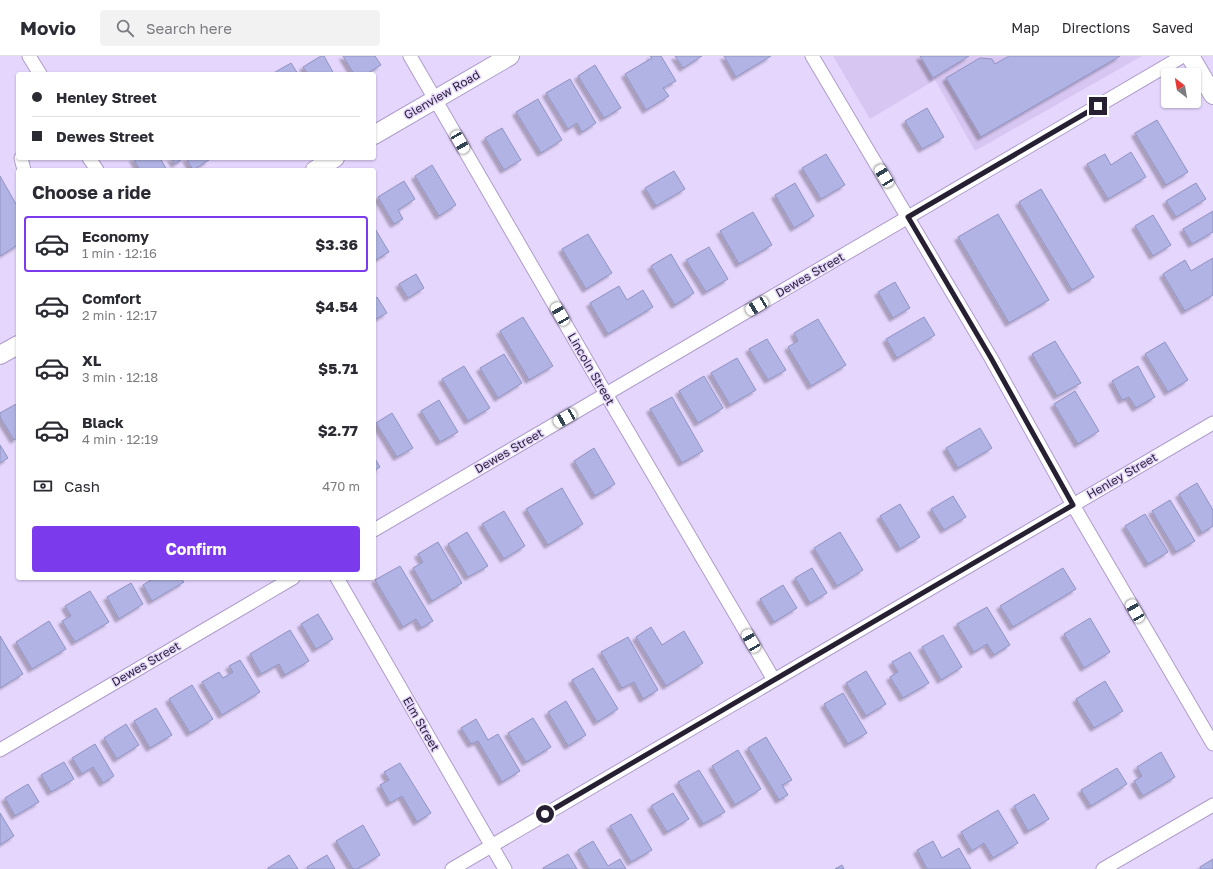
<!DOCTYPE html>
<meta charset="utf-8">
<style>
:root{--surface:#fff;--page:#f2f2f3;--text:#2b2b33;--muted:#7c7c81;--line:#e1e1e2;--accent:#7c3aed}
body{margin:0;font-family:"Golos Text",sans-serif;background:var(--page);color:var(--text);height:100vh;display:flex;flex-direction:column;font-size:15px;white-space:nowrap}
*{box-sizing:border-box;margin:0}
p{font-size:13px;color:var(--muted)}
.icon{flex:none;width:22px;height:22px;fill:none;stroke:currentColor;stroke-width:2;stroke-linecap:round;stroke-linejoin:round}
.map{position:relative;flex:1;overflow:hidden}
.details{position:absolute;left:16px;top:112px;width:360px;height:412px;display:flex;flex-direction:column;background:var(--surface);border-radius:4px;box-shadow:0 1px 3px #0004}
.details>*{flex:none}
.guide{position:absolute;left:16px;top:16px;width:360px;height:88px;border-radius:4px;box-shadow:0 1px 3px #0004;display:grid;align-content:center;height:88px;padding:0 16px;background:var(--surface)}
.needle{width:26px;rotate:329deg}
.tools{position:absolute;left:1161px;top:12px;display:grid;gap:8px}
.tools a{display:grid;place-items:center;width:40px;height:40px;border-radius:4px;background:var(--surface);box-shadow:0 1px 3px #0004;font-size:20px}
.end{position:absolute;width:18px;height:18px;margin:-9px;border:5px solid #271f32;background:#fff;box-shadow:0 0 0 2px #fff}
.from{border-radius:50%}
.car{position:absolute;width:12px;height:24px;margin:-12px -6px;border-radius:5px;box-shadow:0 0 3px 1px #0007;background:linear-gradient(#fff 24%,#345 0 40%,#fff 0 76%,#345 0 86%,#fff 0)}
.guide b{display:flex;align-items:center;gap:14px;height:38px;font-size:15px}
.guide b+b{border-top:1px solid var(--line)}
.guide i{width:10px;height:10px;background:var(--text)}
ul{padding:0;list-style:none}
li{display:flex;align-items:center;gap:12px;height:56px;margin:0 8px 6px;padding:0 8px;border:2px solid transparent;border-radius:4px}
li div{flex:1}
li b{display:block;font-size:15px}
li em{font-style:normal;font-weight:700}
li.on{border-color:var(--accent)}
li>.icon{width:36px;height:36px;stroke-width:1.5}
h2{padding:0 16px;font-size:18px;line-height:48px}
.pay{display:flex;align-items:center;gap:10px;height:44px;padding:0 16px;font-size:15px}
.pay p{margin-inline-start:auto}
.action{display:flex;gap:8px;margin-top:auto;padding:8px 16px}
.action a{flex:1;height:46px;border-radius:4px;background:var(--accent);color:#fff;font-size:16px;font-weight:700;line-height:46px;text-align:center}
header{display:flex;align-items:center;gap:24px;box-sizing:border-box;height:56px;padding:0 20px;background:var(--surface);border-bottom:1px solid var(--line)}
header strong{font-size:19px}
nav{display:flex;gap:22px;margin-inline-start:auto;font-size:14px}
.search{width:280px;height:36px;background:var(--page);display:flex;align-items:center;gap:10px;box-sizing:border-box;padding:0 14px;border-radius:4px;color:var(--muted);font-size:15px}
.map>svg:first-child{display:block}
.built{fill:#d7c6f2}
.building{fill:#b1b3e4;stroke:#9193c2;filter:url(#shadow)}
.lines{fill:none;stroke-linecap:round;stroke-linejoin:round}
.minor-casing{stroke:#ae9cca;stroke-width:15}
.secondary-casing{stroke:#ae9cca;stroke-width:20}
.minor{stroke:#fff;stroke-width:13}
.secondary{stroke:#fff;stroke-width:18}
.route{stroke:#271f32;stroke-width:5}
.labels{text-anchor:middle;stroke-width:3;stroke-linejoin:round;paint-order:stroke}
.street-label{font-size:12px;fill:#271f32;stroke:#e5d6fe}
</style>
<header>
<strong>Movio</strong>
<div class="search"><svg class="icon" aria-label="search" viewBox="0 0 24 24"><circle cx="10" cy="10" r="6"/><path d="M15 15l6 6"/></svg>Search here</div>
<nav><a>Map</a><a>Directions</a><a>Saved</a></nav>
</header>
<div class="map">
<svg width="1213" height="813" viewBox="0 0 1213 813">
<defs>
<filter id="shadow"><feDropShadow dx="-3.5" dy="3.5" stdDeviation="1" flood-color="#0004"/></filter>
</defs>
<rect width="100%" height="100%" fill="#e5d6fe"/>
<path class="built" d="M 833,0 L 1142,0 L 975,95 L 935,24 L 870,63 Z"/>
<path class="building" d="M 321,0 L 324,0 L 334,18 L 308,18 L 303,11 Z
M 343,0 L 375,0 L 381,9 L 366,18 L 354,18 Z
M 650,0 L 661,0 L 676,25 L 663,32 L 669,40 L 646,54 L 625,18 L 652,2 Z
M 675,0 L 702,0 L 683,12 Z
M 724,0 L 771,0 L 736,21 Z
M 920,0 L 969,0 L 933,22 Z
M 1009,0 L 1120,0 L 981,81 L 946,22 L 980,2 L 992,3 L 995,8 Z
M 291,7 L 298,18 L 272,18 Z
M 595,9 L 621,52 L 604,62 L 578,20 Z
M 570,23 L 596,67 L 582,76 L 577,67 L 568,73 L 546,37 Z
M 538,43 L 562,84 L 541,97 L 516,56 Z
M 927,52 L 944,81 L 922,93 L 905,65 Z
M 1157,64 L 1188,116 L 1166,129 L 1135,77 Z
M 502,72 L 521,104 L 504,114 L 485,82 Z
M 1131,96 L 1146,121 L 1108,143 L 1087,108 L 1105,98 L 1111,109 Z
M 826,98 L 845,129 L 821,143 L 802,112 Z
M 133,102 L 160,102 L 167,114 L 140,114 Z
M 171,102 L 184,102 L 175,108 Z
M 186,102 L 207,102 L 209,104 L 193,114 Z
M 432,109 L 456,149 L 439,160 L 415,120 Z
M 674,115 L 685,133 L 656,150 L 645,132 Z
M 0,120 L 16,148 L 18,147 L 18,189 L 0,200 Z
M 404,125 L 415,143 L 398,154 L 403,163 L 394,168 L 378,141 Z
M 795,127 L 814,160 L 794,172 L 775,139 Z
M 1196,127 L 1206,143 L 1176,161 L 1166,145 Z
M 1041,133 L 1094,221 L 1072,234 L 1019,146 Z
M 1213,155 L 1213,176 L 1192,188 L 1183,173 Z
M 753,156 L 772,189 L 739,208 L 720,175 Z
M 998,158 L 1049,244 L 1009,267 L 958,181 Z
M 1153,159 L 1171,189 L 1153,200 L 1135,170 Z
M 374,171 L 389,196 L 374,205 Z
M 588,178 L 612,217 L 586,233 L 562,193 Z
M 709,191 L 728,223 L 706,236 L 686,204 Z
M 671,198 L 694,237 L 675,249 L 651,210 Z
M 1213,202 L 1213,239 L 1185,255 L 1163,218 L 1185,204 L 1191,215 Z
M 416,218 L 424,232 L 408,242 L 399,228 Z
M 895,226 L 910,252 L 893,262 L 878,236 Z
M 619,230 L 627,244 L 643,234 L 653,251 L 608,278 L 590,247 Z
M 377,241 L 387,257 L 374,264 L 374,243 Z
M 523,261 L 553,310 L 529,324 L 500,275 Z
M 924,261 L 935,279 L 897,302 L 886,283 Z
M 818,263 L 846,309 L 811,330 L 788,291 L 798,285 L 794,277 Z
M 767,283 L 786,314 L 768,324 L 749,293 Z
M 1055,285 L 1081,327 L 1057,340 L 1032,298 Z
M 1165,286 L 1188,324 L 1168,336 L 1145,298 Z
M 504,298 L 522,327 L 498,342 L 480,312 Z
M 737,302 L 756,334 L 730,349 L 711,317 Z
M 464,310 L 490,352 L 468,365 L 442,323 Z
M 1138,310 L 1155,341 L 1136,352 L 1129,341 L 1122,344 L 1112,325 Z
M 704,320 L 723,352 L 698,367 L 679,335 Z
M 1075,335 L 1099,375 L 1078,388 L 1054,348 Z
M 672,341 L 703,395 L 682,407 L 650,353 Z
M 439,344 L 458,376 L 440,386 L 421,355 Z
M 18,347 L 18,381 L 14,384 L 0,361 L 0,357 Z
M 392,357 L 413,392 L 397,401 L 376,367 Z
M 980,372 L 992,392 L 958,412 L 946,392 Z
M 0,389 L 8,402 L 0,407 Z
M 594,392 L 615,428 L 595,440 L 574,405 Z
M 374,401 L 380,411 L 374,415 Z
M 1197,427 L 1213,454 L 1213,470 L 1202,477 L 1179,438 Z
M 562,432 L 583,468 L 548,489 L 526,453 Z
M 953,440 L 966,461 L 944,474 L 931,453 Z
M 1170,444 L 1195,485 L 1176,496 L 1152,455 Z
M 900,448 L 920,481 L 900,493 L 880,460 Z
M 504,455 L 525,490 L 504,503 L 482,468 Z
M 1145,458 L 1168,496 L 1148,508 L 1125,470 Z
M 467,476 L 488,510 L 468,521 L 448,488 Z
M 840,476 L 863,514 L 837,530 L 814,492 Z
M 438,486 L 462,527 L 432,545 L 413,512 L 423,506 L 418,498 Z
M 400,510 L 433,565 L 421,572 L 416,563 L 403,571 L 375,524 Z
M 812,512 L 827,537 L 810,547 L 795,522 Z
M 1063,512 L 1076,533 L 1013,571 L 1000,550 Z
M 154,522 L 181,522 L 184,526 L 152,545 L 143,529 Z
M 131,527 L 143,548 L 119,563 L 107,541 Z
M 783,529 L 797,552 L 774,566 L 760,543 Z
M 90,535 L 109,566 L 75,586 L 62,565 L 71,560 L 65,550 Z
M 987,551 L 1010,589 L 994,599 L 987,588 L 974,596 L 957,568 Z
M 318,558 L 333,583 L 316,593 L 301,568 Z
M 1090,562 L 1110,596 L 1084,612 L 1064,578 Z
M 49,565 L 66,593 L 32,613 L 16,586 Z
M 651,571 L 662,589 L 684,575 L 703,607 L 666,630 L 636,581 Z
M 290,574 L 309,605 L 285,619 L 279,608 L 261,618 L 250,598 Z
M 943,579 L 962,611 L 941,624 L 922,591 Z
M 0,580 L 23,618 L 0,632 Z
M 628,581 L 658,634 L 643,643 L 634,626 L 622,632 L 601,596 Z
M 910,596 L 929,627 L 903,642 L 890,621 L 898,616 L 892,606 Z
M 240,604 L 260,636 L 222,659 L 202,626 L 219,616 L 223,622 L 233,616 L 229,610 Z
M 593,612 L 618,653 L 597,666 L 572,624 Z
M 866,615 L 886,648 L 866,660 L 846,627 Z
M 1105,625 L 1123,655 L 1094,672 L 1076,643 Z
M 192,629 L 213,663 L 190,677 L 169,643 Z
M 843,637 L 867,677 L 848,688 L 824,648 Z
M 566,645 L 586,679 L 568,690 L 548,656 Z
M 156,652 L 172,679 L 150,692 L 134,665 Z
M 533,662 L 551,691 L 526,706 L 508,677 Z
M 476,663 L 488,684 L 498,678 L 520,715 L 502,726 L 478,685 L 471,688 L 461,672 Z
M 126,668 L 139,689 L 117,703 L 104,682 Z
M 766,681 L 792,724 L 782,729 L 788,739 L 779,744 L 748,692 Z
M 95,688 L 114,720 L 103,727 L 93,711 L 82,718 L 72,702 Z
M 738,694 L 761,733 L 735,749 L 712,710 Z
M 1161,696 L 1175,721 L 1143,740 L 1134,725 L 1142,720 L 1137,711 Z
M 64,706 L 74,723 L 51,736 L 41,719 Z
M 400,707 L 431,757 L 417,766 L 402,740 L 390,747 L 380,729 L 389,724 L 384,716 Z
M 1117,712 L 1127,728 L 1091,750 L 1081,734 Z
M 699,714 L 725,756 L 703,768 L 678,726 Z
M 28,728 L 39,746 L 15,760 L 5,742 Z
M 673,737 L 689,763 L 667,776 L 651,750 Z
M 1034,738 L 1049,763 L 1028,775 L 1014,750 Z
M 998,754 L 1018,787 L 993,802 L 984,787 L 972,795 L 961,776 Z
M 0,757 L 14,780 L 0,789 Z
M 631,758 L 652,794 L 631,806 L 610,770 Z
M 363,769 L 380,799 L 357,813 L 353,813 L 336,785 Z
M 593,785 L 608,810 L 620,803 L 626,813 L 589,813 L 578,794 Z
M 933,785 L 942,802 L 959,792 L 971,813 L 927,813 L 917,794 Z
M 568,798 L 577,813 L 544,813 L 543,812 Z
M 289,799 L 298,813 L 268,813 L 268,812 Z
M 327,799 L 335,813 L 308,813 L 307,811 Z
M 1213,803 L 1213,813 L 1201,813 L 1200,811 Z
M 842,809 L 844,813 L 835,813 Z"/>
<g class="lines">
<g class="minor-casing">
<path id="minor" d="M 29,0 L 40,18
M 410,0 L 606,338 L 774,624
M 812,0 L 991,302 L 1073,449 L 1213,688
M 21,102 L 24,114
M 89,102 L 97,114
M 374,474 L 1183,0
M 337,522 L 505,813
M 0,694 L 293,522
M 452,813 L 1213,367
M 1103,813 L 1213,749"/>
</g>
<g class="secondary-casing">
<path id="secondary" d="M 1190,0 L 1213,39
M 374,79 L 510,0
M 315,114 L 335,102
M 0,299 L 18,289"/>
</g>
<use href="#minor" class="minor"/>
<use href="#secondary" class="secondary"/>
</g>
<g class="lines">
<path class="route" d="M 545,758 L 1073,449 L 991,302 L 908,161 L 1098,50"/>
</g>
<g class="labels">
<g class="street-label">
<text transform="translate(442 39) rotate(-30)" y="4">Glenview Road</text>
<text transform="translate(810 219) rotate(-30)" y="4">Dewes Street</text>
<text transform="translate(591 313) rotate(60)" y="4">Lincoln Street</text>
<text transform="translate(509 395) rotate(-30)" y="4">Dewes Street</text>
<text transform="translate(1122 420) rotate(-30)" y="4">Henley Street</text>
<text transform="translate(146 608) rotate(-30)" y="4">Dewes Street</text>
<text transform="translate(421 668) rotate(60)" y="4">Elm Street</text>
</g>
</g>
</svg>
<div class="tools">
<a><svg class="needle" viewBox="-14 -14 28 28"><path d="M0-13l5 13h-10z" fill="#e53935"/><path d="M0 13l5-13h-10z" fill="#7c7c81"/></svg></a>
</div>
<i class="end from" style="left:545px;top:758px"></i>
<i class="end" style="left:1098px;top:50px"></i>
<i class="car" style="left:460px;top:86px;rotate:150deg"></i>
<i class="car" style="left:884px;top:120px;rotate:329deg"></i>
<i class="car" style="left:757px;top:250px;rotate:239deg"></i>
<i class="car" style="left:560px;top:258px;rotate:330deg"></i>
<i class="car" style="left:565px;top:362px;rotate:240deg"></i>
<i class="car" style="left:1135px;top:555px;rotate:330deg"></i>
<i class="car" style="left:751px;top:585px;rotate:330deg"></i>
<div class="guide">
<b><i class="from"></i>Henley Street</b>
<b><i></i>Dewes Street</b>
</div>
<section class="details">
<h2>Choose a ride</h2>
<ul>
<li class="on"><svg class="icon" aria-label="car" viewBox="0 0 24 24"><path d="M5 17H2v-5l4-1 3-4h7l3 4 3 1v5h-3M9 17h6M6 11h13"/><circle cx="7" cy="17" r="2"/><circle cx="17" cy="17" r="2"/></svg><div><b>Economy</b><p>1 min · 12:16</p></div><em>$3.36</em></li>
<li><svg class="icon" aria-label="car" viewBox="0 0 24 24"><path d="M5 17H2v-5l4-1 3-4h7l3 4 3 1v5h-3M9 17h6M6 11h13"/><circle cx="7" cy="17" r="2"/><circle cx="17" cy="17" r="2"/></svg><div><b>Comfort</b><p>2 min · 12:17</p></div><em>$4.54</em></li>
<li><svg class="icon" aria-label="car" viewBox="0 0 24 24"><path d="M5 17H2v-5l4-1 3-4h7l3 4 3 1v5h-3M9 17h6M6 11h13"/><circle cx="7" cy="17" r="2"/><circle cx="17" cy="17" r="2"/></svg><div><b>XL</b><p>3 min · 12:18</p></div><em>$5.71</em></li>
<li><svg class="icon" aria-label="car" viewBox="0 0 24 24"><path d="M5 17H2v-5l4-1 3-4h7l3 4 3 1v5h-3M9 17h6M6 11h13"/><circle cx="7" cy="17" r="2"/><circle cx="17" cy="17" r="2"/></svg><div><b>Black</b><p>4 min · 12:19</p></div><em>$2.77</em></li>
</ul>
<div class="pay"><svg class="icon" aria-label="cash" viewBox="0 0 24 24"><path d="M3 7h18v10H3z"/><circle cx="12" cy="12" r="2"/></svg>Cash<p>470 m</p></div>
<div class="action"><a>Confirm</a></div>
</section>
</div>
